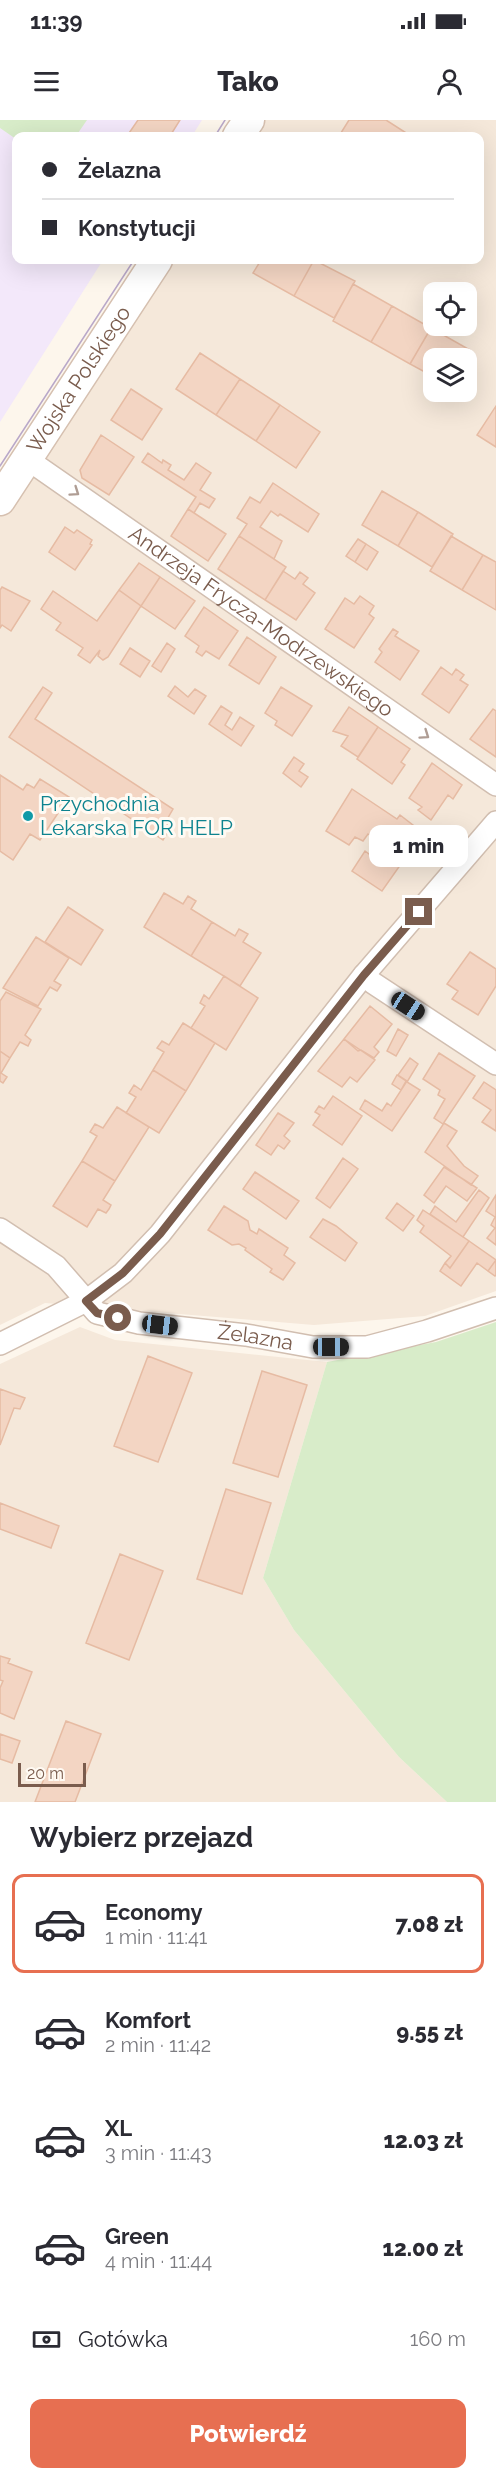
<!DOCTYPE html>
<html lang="pl">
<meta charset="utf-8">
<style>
:root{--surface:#fff;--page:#f7f7f7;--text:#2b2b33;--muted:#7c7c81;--line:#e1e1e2;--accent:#e76f51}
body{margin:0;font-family:Raleway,sans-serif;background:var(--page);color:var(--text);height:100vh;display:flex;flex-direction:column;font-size:22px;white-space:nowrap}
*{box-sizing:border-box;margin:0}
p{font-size:20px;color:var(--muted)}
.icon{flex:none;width:33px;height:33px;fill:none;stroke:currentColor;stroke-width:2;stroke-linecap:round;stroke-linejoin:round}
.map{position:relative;height:1682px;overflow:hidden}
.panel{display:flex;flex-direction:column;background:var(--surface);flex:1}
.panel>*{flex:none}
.top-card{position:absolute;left:12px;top:12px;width:472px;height:132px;border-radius:12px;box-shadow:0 6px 24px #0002;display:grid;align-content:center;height:132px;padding:0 30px;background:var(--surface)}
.fabs{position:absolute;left:423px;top:162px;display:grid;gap:12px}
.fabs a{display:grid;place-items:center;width:54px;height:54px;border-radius:12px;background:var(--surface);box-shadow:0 6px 24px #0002;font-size:30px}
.scale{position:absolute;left:18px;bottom:15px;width:68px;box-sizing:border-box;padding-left:6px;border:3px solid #7a5c4d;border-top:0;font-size:16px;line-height:21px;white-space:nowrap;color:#7a5c4d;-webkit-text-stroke:4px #fffaf3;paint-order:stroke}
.end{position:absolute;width:27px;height:27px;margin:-14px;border:8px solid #7a5c4d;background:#fff;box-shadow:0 0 0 3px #fff}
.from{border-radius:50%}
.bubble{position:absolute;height:42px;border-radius:12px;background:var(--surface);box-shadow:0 6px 24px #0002;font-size:20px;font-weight:800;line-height:42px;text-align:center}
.car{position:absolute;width:18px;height:36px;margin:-18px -9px;border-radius:8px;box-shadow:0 0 4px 2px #0007;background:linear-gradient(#222 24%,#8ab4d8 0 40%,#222 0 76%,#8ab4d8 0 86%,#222 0)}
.top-card b{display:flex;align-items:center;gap:21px;height:57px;font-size:22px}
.top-card b+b{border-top:2px solid var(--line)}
.top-card i{width:15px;height:15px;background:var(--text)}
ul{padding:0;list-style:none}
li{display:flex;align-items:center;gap:18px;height:99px;margin:0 12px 9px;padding:0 18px;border:3px solid transparent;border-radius:12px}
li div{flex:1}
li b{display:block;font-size:22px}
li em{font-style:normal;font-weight:800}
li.selected{border-color:var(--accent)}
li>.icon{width:54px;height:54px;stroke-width:1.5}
h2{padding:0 30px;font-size:27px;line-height:72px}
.pay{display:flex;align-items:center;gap:15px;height:66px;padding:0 30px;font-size:22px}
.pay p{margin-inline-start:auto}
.action{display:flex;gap:12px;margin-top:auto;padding:12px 30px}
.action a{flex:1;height:69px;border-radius:12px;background:var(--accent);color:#fff;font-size:24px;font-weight:800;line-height:69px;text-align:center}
.status{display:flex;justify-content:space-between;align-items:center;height:42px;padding:0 30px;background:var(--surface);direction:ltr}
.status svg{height:16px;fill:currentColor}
header{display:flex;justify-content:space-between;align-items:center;height:78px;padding:0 30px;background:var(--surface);font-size:27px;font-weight:800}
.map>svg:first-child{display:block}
.residential{fill:#f5e8da;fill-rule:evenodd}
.education{fill:#f3e8fa}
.green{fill:#d8ecc9}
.building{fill:#f3d5c3;stroke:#e6bba3;stroke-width:1.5}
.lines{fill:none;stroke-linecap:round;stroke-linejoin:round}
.minor-casing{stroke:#d1beb0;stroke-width:24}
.secondary-casing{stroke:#d6c0b0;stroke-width:33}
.minor{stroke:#fff;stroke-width:21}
.secondary{stroke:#fff;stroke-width:30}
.tram{stroke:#b9a8c9;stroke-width:1.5}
.oneway{stroke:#af9d94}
.route{stroke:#7a5c4d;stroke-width:8}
.culture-dot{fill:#0f9aa8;stroke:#fffaf3;stroke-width:2}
.labels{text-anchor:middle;stroke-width:6;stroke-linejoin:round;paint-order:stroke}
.street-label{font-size:21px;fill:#7a5c4d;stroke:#fffaf3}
.culture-label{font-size:21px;fill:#0d838f;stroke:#fffaf3;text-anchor:start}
</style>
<div class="status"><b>11:39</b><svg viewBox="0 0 49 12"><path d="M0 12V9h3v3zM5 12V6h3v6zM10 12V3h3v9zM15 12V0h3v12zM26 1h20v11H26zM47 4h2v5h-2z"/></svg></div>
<header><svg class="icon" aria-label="menu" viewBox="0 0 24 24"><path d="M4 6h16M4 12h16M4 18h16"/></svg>Tako<svg class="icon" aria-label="person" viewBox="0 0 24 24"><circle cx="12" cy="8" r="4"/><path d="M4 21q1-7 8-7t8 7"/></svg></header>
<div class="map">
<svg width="496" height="1682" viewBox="0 0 496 1682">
<rect width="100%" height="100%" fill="#fdf6ec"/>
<path class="residential" d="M 236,0 L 496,0 L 496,1171 L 425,1196 L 314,1205 L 45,1183 L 0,1205 L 0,373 L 147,140 L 480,140 L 480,16 L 225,16 ZM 434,172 L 466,172 L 466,206 L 434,206 ZM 434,238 L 466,238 L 466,272 L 434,272 Z
M 80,1207 L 115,1220 L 327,1242 L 263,1458 L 294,1510 L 399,1637 L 447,1682 L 0,1682 L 0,1244 Z"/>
<path class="education" d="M 0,0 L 202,0 L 192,16 L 16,16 L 16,140 L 103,140 L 0,302 Z"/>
<path class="green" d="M 0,0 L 87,0 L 76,16 L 16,16 L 16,19 L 0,8 Z
M 496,1202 L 496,1682 L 447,1682 L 399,1637 L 294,1510 L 263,1458 L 327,1242 L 436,1222 Z"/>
<path class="building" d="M 138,0 L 180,0 L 170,16 L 127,16 Z
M 349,0 L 386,0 L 411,16 L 339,16 Z
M 261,140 L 314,140 L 294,176 L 253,153 Z
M 314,140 L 355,161 L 334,198 L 294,176 Z
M 353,164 L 392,186 L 371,222 L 333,201 Z
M 392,186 L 431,208 L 410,244 L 371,222 Z
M 431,208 L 470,230 L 465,238 L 434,238 L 434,257 L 410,244 Z
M 200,233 L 240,259 L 216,295 L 176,269 Z
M 240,259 L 280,285 L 256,321 L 216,295 Z
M 131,269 L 162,289 L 142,320 L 111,300 Z
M 280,285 L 320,312 L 296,348 L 256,321 Z
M 496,286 L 496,327 L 477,315 Z
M 101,315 L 134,337 L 109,375 L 82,358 L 80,350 Z
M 148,333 L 162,343 L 163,340 L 171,345 L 168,350 L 184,360 L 196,343 L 211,353 L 200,370 L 215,379 L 209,388 L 200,383 L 194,393 L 188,389 L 196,377 L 142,342 Z
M 273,363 L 319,394 L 308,412 L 280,394 L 278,396 L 271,391 L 260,407 L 282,421 L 274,439 L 239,416 L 247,404 L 237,398 L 250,377 L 260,383 Z
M 382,371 L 418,392 L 398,426 L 362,405 Z
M 188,389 L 226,414 L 208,441 L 171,416 Z
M 418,392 L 453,414 L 432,447 L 398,426 Z
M 65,407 L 74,413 L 77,410 L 92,420 L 90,424 L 92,425 L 75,450 L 49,432 Z
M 239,416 L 286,447 L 265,480 L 218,449 Z
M 451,416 L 483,435 L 462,470 L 430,451 Z
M 358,419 L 366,424 L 355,442 L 346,436 Z
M 366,424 L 378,432 L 367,450 L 355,442 Z
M 483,435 L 496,442 L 496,490 L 462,470 Z
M 139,443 L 160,457 L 141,486 L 119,470 Z
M 283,451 L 295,459 L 300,452 L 308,458 L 303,464 L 315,473 L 296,500 L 265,480 Z
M 160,457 L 195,481 L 175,509 L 141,486 Z
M 2,467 L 30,481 L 11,511 L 2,505 L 0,508 L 0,470 Z
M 119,470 L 141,486 L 108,537 L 103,540 L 98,536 L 100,530 L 90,543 L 78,535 L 83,528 L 56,510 L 61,503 L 41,489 L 53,471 L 97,501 Z
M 360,476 L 374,486 L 369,494 L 374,498 L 354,528 L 325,509 L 345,478 L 354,484 Z
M 204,487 L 238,511 L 219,539 L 206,531 L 202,536 L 196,532 L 199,526 L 185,516 Z
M 393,509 L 398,512 L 395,516 L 419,531 L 400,560 L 375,542 L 382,532 L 379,529 Z
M 247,517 L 276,537 L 259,564 L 229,545 Z
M 167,523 L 175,529 L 161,552 L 152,546 Z
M 130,528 L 150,541 L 140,557 L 120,544 Z
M 441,547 L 452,555 L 456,549 L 464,555 L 460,560 L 468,565 L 449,593 L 422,574 Z
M 175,566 L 188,577 L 195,569 L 206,576 L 194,594 L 168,576 Z
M 43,567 L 52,573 L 35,599 L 173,689 L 165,703 L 171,707 L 163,720 L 9,617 Z
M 281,567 L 312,586 L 292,616 L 275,605 L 277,601 L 265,593 Z
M 221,586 L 232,593 L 225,605 L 232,610 L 240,597 L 254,606 L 241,626 L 209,604 Z
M 349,587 L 378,607 L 358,637 L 341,626 L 348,616 L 333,611 Z
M 493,589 L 496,591 L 496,637 L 470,619 Z
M 378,607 L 410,629 L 401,642 L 405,645 L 392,664 L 357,639 Z
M 294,637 L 304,644 L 299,651 L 308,657 L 301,667 L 283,653 Z
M 432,643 L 462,665 L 453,679 L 448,675 L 431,700 L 418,690 L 422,687 L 409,678 Z
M 0,655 L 23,670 L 27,664 L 34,668 L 40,659 L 69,677 L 40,720 L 30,714 L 13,740 L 0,731 Z
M 352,669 L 397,699 L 400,695 L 418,709 L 406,727 L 387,715 L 381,723 L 368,714 L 363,721 L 355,717 L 349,725 L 326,711 Z
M 375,727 L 401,744 L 382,771 L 352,751 L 365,731 L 369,734 Z
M 164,773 L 183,784 L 188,776 L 196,781 L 191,789 L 212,802 L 191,836 L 144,807 Z
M 68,787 L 103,810 L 81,845 L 45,822 Z
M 212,802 L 235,816 L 239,809 L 248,814 L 243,822 L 261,833 L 240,866 L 191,836 Z
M 36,817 L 69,838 L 54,861 L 61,865 L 57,871 L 50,867 L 38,886 L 3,868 Z
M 470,832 L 496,849 L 496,866 L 478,895 L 452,879 L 458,871 L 447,864 Z
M 224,856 L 258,878 L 226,930 L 191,908 L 205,886 L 200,883 L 204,875 L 209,879 Z
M 6,872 L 41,889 L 25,915 L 31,920 L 28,926 L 20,922 L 10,938 L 0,931 L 0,881 Z
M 370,886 L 392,904 L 374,927 L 379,932 L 374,938 L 361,930 L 358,931 L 344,919 Z
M 183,903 L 215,923 L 186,971 L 153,950 L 164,932 L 157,928 L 162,921 L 169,925 Z
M 398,909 L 408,915 L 396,936 L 387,931 Z
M 344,919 L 375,940 L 357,962 L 350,957 L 342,967 L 318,951 Z
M 0,931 L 10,938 L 1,953 L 7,957 L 3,963 L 0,961 Z
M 439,933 L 475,956 L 443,1004 L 434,998 L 445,979 L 438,975 L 440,970 L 423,959 Z
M 410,938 L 418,944 L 407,962 L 420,970 L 392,1011 L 360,989 L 365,980 L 382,991 L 387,983 L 391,986 L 407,961 L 398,955 Z
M 153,950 L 186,971 L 159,1013 L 126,993 L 136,977 L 129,973 L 134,965 L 141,970 Z
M 397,955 L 406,961 L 401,970 L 392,964 Z
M 484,962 L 496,970 L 496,1011 L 482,1002 L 491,990 L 473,978 Z
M 333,976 L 362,996 L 342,1025 L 313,1005 L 320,995 L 315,992 L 319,986 L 324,989 Z
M 117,987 L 149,1007 L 115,1061 L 82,1041 L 97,1016 L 90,1012 L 95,1004 L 103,1008 Z
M 278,993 L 294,1003 L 284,1016 L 290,1021 L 284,1029 L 278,1025 L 271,1035 L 256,1025 Z
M 444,1003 L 457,1011 L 447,1026 L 464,1046 L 478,1056 L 471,1065 L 425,1032 Z
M 343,1038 L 358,1049 L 330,1088 L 316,1078 Z
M 82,1041 L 115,1061 L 103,1080 L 111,1085 L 109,1089 L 106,1093 L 98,1089 L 87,1107 L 53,1086 Z
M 444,1047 L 477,1068 L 467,1081 L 446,1066 L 434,1083 L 424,1075 Z
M 255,1052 L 299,1081 L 286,1099 L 243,1069 Z
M 479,1070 L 489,1078 L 463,1117 L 430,1094 L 435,1086 L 456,1102 Z
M 496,1075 L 496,1125 L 487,1118 L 495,1108 L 491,1105 L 495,1097 L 486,1091 Z
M 397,1083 L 414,1096 L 403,1111 L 386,1098 Z
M 224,1086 L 248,1101 L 250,1110 L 257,1114 L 259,1109 L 288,1128 L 284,1135 L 295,1143 L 283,1160 L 270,1152 L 272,1149 L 245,1130 L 246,1128 L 239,1124 L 232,1125 L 208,1110 Z
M 423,1090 L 469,1121 L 450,1148 L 445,1143 L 451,1136 L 420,1112 L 424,1106 L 417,1100 Z
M 323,1099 L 336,1106 L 357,1123 L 345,1141 L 310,1117 Z
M 469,1121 L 496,1140 L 488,1151 L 477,1143 L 461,1166 L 440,1151 L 445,1143 L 450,1148 Z
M 496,1140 L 496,1155 L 495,1156 L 488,1151 Z
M 148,1236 L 192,1253 L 158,1342 L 114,1326 Z
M 262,1251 L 307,1265 L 278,1357 L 233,1343 Z
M 0,1269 L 25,1278 L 20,1289 L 14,1288 L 0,1325 Z
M 226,1369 L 271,1383 L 242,1474 L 197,1459 Z
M 0,1383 L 59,1406 L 51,1428 L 0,1409 Z
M 120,1434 L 163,1451 L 129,1540 L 86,1523 Z
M 0,1536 L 10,1539 L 8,1543 L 32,1552 L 14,1599 L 0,1593 L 0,1568 L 3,1561 L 0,1560 Z
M 66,1601 L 101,1614 L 75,1682 L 35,1682 Z
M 0,1614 L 20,1621 L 12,1643 L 0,1639 Z"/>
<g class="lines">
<g class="minor-casing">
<g id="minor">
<path id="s1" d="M 27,339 L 496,665"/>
<path d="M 364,855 L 373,863 L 496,944"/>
<path id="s2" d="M 0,1109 L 56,1146 L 97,1193 L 139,1203 L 246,1215 L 313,1227 L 367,1227 L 427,1211 L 496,1188"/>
<path d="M 0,1224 L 86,1181 L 123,1153 L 160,1114 L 364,855 L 496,702"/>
</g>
</g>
<g class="secondary-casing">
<g id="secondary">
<path d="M 238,16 L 249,0"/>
<path id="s3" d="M 0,380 L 157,140"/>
</g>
</g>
<use href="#minor" class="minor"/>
<use href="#secondary" class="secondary"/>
<path class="tram" d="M 215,16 L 225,0
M 0,346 L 134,140"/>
</g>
<defs><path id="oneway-chevron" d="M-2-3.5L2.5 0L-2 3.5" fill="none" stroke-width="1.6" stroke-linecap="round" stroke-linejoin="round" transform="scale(1.5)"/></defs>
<g class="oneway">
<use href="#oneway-chevron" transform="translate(75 372) rotate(35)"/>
<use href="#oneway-chevron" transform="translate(425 615) rotate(35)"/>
</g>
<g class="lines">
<path class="route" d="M 118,1198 L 97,1193 L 86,1181 L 123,1153 L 160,1114 L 364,855 L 419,792"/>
</g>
<circle class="culture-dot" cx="28" cy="696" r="6"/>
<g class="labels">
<g class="street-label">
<text dy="7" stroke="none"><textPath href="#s3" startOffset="144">Wojska Polskiego</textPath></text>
<text dy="7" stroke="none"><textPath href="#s1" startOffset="285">Andrzeja Frycza-Modrzewskiego</textPath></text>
<text dy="7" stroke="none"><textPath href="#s2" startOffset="290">Żelazna</textPath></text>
</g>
<g class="culture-label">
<text x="40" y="691">Przychodnia<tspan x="40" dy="24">Lekarska FOR HELP</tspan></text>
</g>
</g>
</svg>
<div class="fabs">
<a><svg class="icon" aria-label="locate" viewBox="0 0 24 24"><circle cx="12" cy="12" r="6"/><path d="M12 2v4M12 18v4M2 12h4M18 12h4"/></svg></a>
<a><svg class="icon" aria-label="layers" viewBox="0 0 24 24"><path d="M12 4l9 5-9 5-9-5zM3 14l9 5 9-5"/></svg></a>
</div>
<div class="scale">20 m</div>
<i class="end from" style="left:118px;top:1198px"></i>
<i class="end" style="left:419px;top:792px"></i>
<div class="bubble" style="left:369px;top:705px;width:99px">1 min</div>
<i class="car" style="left:408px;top:886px;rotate:123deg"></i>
<i class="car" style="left:160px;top:1205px;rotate:97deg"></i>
<i class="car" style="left:331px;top:1227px;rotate:90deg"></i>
<div class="top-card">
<b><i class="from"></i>Żelazna</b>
<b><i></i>Konstytucji</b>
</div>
</div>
<section class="panel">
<h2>Wybierz przejazd</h2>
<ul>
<li class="selected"><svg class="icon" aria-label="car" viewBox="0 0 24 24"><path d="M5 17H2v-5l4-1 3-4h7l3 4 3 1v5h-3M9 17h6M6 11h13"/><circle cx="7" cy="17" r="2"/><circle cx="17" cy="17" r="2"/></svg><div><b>Economy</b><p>1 min · 11:41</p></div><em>7.08 zł</em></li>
<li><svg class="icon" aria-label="car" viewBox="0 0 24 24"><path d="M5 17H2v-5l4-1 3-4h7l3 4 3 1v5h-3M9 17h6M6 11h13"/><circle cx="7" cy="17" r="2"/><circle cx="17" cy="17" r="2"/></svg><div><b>Komfort</b><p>2 min · 11:42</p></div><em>9.55 zł</em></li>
<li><svg class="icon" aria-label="car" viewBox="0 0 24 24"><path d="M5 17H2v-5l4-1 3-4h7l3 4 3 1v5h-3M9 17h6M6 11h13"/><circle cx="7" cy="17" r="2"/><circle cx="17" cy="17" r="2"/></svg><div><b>XL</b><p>3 min · 11:43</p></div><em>12.03 zł</em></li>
<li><svg class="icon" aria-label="car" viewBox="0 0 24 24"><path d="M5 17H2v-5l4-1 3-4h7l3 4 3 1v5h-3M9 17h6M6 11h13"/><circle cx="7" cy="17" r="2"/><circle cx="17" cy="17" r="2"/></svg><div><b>Green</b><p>4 min · 11:44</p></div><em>12.00 zł</em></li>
</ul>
<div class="pay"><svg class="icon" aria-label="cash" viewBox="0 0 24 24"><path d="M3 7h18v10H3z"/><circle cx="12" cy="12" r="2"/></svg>Gotówka<p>160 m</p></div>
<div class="action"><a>Potwierdź</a></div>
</section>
